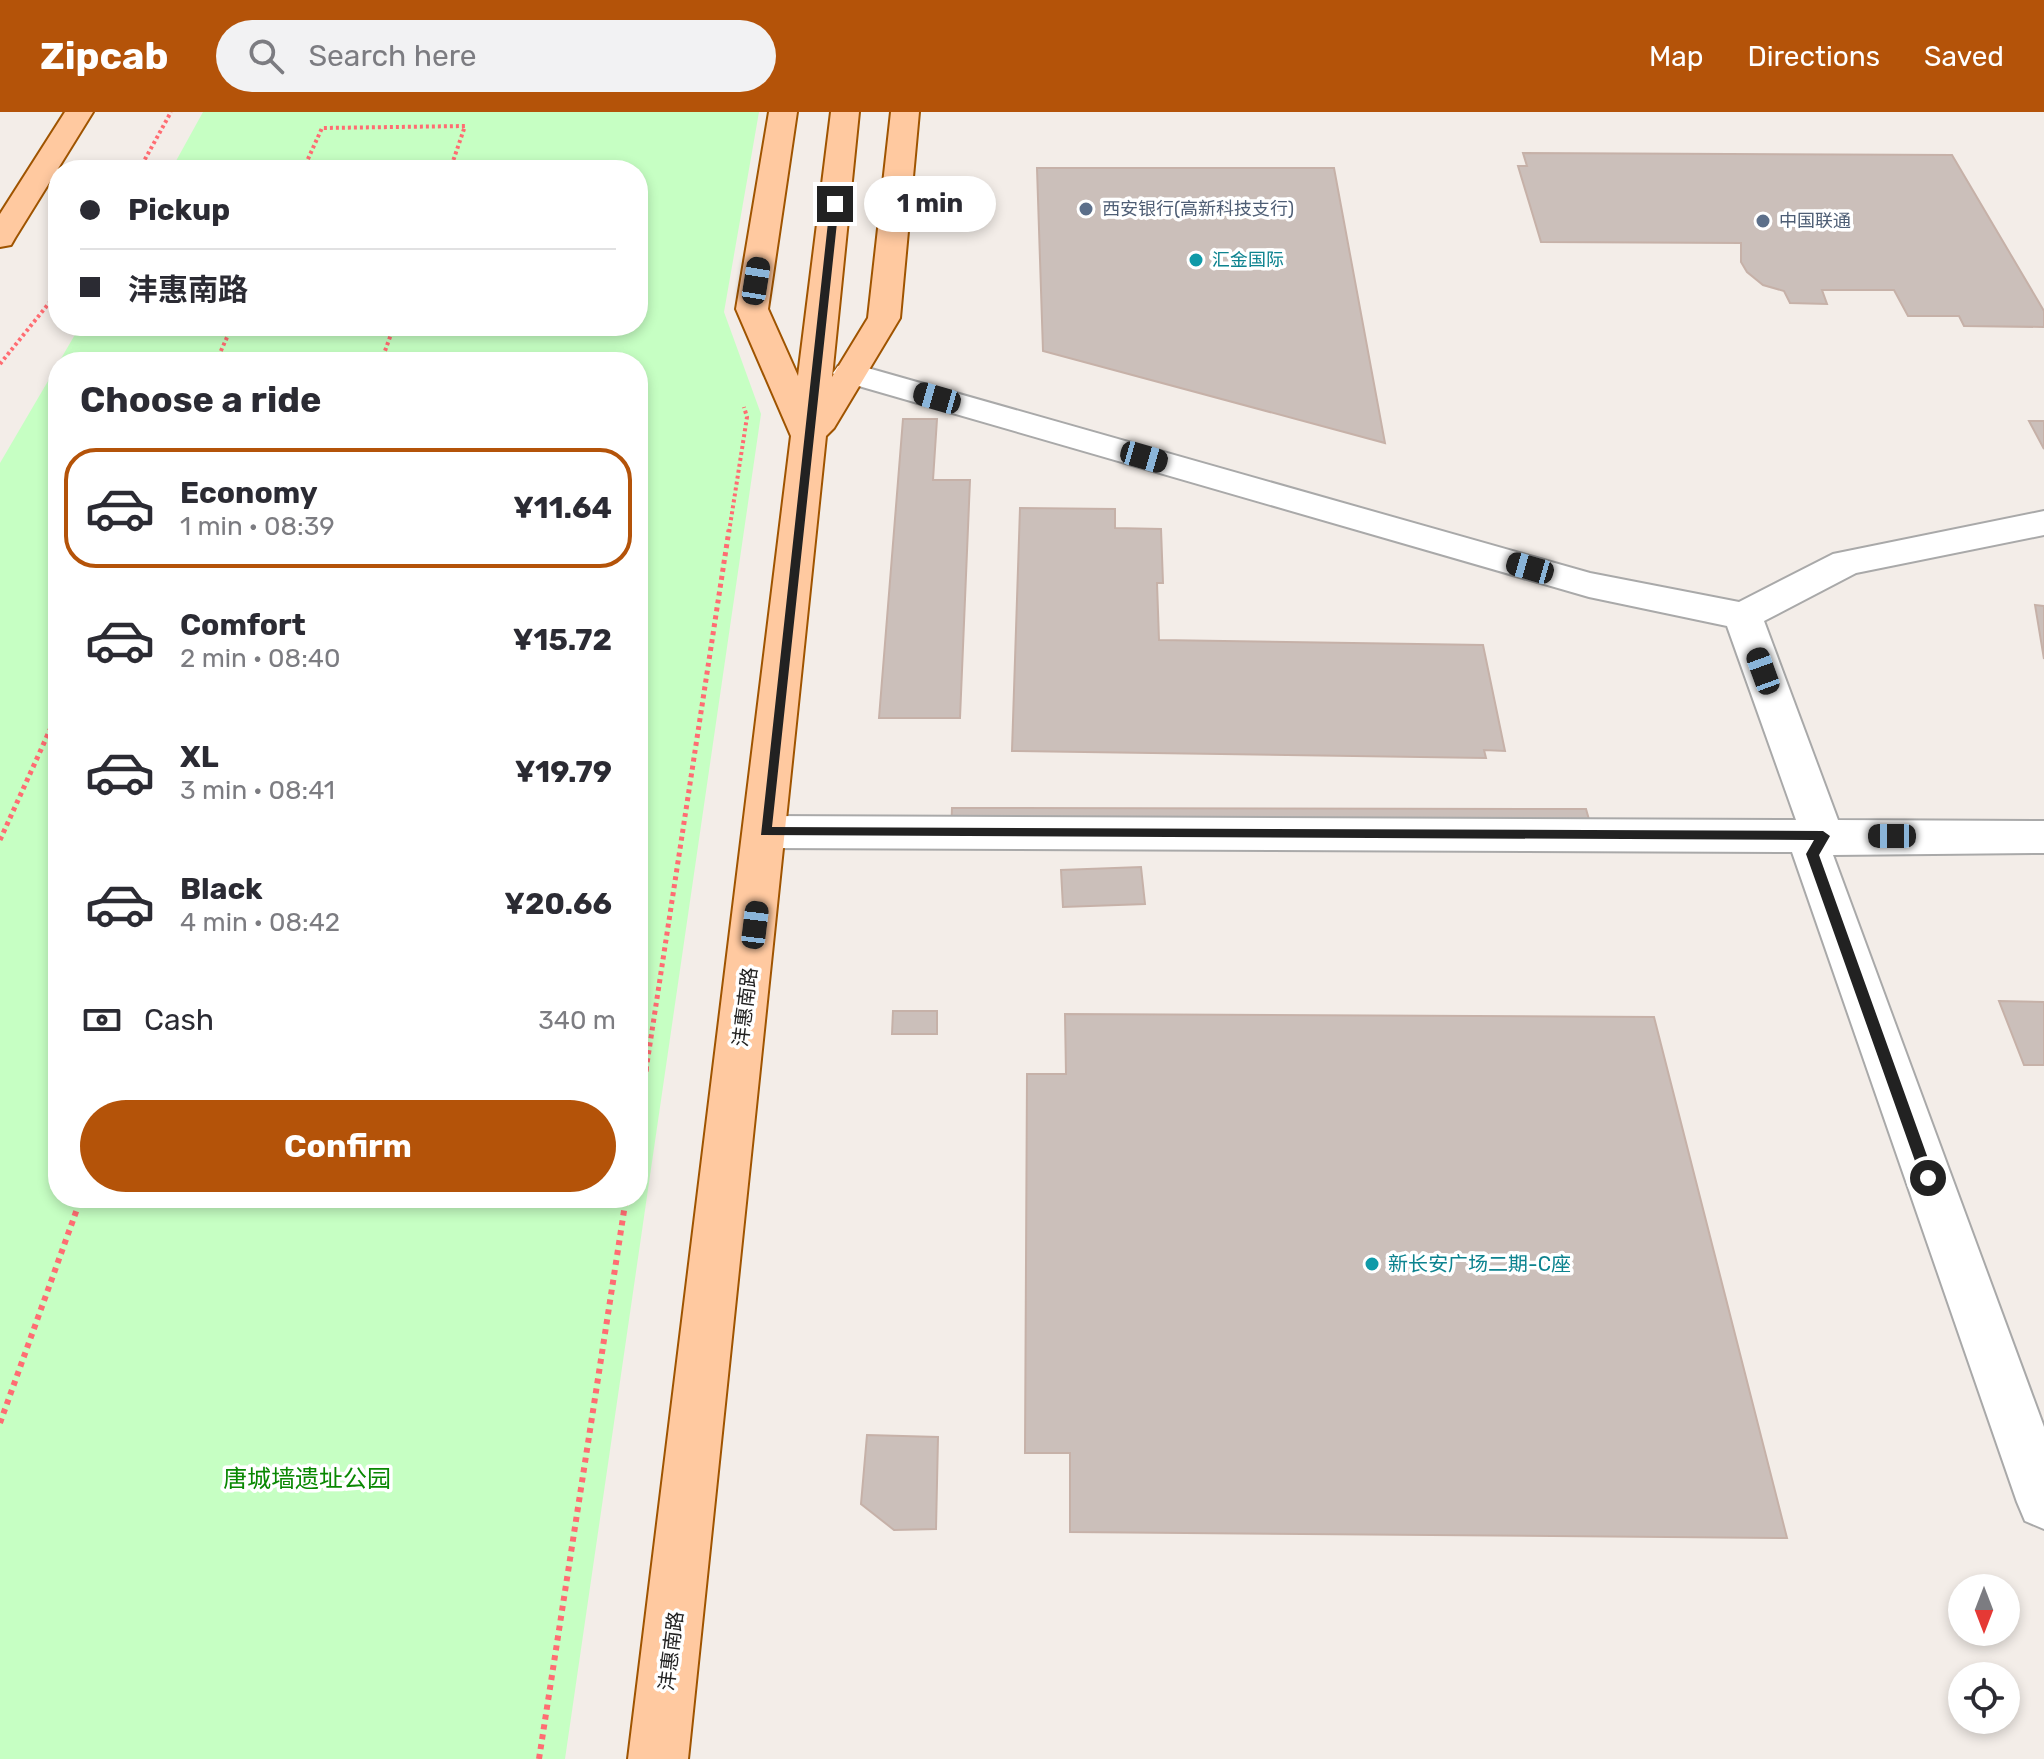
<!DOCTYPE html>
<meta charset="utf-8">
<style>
:root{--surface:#fff;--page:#f2f2f3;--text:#2b2b33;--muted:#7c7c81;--line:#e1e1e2;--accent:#b45309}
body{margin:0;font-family:Rubik,"Noto Sans SC",sans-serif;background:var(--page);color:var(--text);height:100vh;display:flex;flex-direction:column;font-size:30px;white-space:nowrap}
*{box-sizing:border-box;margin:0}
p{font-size:26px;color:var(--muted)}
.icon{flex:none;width:44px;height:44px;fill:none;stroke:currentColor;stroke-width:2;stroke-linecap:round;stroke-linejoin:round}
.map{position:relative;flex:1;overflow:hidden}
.side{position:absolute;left:48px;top:240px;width:600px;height:856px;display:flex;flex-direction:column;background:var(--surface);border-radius:32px;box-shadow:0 4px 12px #0003}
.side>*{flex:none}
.banner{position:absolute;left:48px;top:48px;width:600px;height:176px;border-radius:32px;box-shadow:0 4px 12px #0003;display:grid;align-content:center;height:176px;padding:0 32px;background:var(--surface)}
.needle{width:52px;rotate:180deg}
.buttons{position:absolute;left:1948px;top:1462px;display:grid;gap:16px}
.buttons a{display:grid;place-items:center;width:72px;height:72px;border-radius:50%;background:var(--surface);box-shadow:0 4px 12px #0003;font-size:40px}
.end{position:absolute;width:36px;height:36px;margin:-18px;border:10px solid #222;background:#fff;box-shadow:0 0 0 4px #fff}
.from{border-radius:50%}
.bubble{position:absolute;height:56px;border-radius:28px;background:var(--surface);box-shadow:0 4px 12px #0003;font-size:26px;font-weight:700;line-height:56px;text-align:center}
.car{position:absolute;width:24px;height:48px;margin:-24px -12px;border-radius:10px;box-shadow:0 0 6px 2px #0007;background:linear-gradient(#222 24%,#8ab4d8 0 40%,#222 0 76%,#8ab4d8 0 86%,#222 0)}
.banner b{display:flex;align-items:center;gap:28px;height:76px;font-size:30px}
.banner b+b{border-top:2px solid var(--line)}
.banner i{width:20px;height:20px;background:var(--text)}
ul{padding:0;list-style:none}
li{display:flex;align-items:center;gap:24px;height:120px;margin:0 16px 12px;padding:0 16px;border:4px solid transparent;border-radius:32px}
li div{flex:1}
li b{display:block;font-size:30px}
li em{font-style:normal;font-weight:700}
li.on{border-color:var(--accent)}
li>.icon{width:72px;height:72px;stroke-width:1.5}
h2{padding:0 32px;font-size:36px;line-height:96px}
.pay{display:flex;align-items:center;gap:20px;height:88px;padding:0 32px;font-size:30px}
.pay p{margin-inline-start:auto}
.cta{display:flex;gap:16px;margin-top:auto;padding:16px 32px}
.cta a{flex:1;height:92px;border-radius:48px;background:var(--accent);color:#fff;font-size:32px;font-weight:700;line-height:92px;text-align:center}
header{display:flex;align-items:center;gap:48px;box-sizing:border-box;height:112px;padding:0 40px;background:var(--accent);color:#fff}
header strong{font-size:38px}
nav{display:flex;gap:44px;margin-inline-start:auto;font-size:28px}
.search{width:560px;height:72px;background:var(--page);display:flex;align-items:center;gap:20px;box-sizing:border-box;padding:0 28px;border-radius:44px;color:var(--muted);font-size:30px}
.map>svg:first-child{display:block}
.park{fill:#c6ffc3}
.building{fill:#cbbfba;stroke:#c6b1a8;stroke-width:2}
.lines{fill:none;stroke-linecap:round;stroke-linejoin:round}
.minor-casing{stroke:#a9a9a9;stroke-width:4}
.primary-casing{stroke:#9f5400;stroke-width:4}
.path-far2{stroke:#ff6c72;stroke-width:4;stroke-dasharray:3 3;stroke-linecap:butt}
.path-far1{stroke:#ff6c72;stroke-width:5;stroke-dasharray:4 4;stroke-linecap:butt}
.path{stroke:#ff6c72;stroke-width:6;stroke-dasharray:5 5;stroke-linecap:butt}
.minor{fill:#fff;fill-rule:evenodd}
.primary{fill:#ffc9a0;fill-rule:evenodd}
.route{fill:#222}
.service-dot{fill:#5c6f8a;stroke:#fff;stroke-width:3}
.culture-dot{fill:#0f9aa8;stroke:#fff;stroke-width:3}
.labels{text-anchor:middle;stroke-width:7;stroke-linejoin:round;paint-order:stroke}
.far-service-label{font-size:18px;fill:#4e5e75;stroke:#fff;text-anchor:start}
.far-culture-label{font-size:18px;fill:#0d838f;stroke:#fff;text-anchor:start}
.street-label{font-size:20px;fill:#222;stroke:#fff}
.culture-label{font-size:20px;fill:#0d838f;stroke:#fff;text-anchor:start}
.near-park-label{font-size:24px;fill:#098802;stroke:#fff}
</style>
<header>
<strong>Zipcab</strong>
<div class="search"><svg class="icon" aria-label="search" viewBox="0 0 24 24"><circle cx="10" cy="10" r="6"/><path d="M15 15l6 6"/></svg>Search here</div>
<nav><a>Map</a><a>Directions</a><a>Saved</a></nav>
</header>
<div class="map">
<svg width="2044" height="1647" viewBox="0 0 2044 1647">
<rect width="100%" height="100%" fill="#f3ede8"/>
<path class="park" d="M 203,0 L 759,0 L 724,200 L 761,302 L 565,1647 L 0,1647 L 0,351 L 58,252 L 58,1086 L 638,1086 L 638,250 L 59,250 L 80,214 L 638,214 L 638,58 L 171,58 Z"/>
<path class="building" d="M 1523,41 L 1952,43 L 2044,199 L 2044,215 L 1964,214 L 1959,204 L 1908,204 L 1894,178 L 1822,178 L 1827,192 L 1790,191 L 1784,179 L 1763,173 L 1747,160 L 1741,150 L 1741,131 L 1541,130 L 1518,54 L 1527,54 Z
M 1037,56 L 1334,56 L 1385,331 L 1043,239 Z
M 903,307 L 937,307 L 933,368 L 970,368 L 960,606 L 879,606 Z
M 2029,309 L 2044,309 L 2044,337 Z
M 1020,396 L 1115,397 L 1115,416 L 1161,417 L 1163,471 L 1157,471 L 1159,528 L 1483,533 L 1505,639 L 1484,638 L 1486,646 L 1012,639 Z
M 2035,493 L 2044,494 L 2044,547 Z
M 952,696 L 1586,697 L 1594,725 L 951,724 Z
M 1141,755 L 1145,792 L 1063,795 L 1061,758 Z
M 1999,889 L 2044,890 L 2044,953 L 2024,953 Z
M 893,899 L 937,899 L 937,922 L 892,922 Z
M 1065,902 L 1654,905 L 1787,1426 L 1070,1420 L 1070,1341 L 1025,1341 L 1027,962 L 1066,962 Z
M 867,1323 L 938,1325 L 936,1417 L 894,1418 L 861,1392 Z"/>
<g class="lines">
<g class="minor-casing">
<path id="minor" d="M 850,251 L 1590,461 L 1739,490 L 1833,442 L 2044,399 L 2044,423 L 1856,461 L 1764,509 L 1838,708 L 2044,709 L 2044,741 L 1833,743 L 2044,1315 L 2044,1417 L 2025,1409 L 2017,1390 L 1792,740 L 765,736 L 750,731 L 744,720 L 750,709 L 765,704 L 1796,708 L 1727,514 L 1589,485 L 838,268 L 833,261 L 838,254 Z"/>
</g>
<g class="primary-casing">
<path id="primary" d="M 65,0 L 93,0 L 15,126 L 11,133 L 0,135 L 0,102 Z
M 769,0 L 797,0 L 768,197 L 798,264 L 831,0 L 859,0 L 832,265 L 868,206 L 891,0 L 919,0 L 900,206 L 834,316 L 826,324 L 688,1647 L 628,1647 L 791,324 L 736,197 Z"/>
</g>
<path class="path-far2" d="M 139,58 L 171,0
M 303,58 L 322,16 L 465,14 L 450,58
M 216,250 L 232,214
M 381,250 L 394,214
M 0,252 L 58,180
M 729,420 L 747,305 L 744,295"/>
<path class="path-far1" d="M 0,728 L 58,600
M 646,958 L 729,418"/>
<path class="path" d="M 638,1009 L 646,956
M 0,1311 L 81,1086
M 539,1647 L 626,1086"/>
<use href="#minor" class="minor"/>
<use href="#primary" class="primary"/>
</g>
<path class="route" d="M 835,89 L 839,92 L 772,715 L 1823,719 L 1830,724 L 1819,743 L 1935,1066 L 1933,1070 L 1923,1070 L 1921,1066 L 1806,742 L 1814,728 L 761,723 L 830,92 Z"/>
<g class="service-dot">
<circle cx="1086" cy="97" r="8"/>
<circle cx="1763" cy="109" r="8"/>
</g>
<g class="culture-dot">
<circle cx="1196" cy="148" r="8"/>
<circle cx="1372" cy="1152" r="8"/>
</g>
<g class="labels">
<g class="far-service-label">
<text x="1102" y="103">西安银行(高新科技支行)</text>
<text x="1779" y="115">中国联通</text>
</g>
<g class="far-culture-label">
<text x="1212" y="154">汇金国际</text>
</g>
<g class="street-label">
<text transform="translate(745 895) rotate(-83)" y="7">沣惠南路</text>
<text transform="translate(671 1539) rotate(-83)" y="7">沣惠南路</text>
</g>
<g class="culture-label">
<text x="1388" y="1159">新长安广场二期-C座</text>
</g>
<g class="near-park-label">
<text x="307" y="1375">唐城墙遗址公园</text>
</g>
</g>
</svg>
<div class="buttons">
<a><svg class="needle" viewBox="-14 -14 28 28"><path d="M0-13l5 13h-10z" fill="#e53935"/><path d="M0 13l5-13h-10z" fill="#7c7c81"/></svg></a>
<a><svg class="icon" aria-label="locate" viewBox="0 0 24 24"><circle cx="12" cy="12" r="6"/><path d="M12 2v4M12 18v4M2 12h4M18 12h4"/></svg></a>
</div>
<i class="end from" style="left:1928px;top:1066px"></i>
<i class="end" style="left:835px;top:92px"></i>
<div class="bubble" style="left:864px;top:64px;width:132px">1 min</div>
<i class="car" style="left:756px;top:169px;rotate:9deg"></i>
<i class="car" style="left:937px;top:286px;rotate:286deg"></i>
<i class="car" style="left:1144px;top:345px;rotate:106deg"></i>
<i class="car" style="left:1530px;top:456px;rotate:286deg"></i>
<i class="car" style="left:1763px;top:559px;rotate:340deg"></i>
<i class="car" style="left:1892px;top:724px;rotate:270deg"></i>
<i class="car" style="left:755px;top:813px;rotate:7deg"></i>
<div class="banner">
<b><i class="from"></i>Pickup</b>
<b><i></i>沣惠南路</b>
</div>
<section class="side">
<h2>Choose a ride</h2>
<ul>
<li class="on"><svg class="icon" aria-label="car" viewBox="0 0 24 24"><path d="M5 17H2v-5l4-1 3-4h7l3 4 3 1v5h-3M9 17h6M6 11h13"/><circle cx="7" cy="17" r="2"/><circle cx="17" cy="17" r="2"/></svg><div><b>Economy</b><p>1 min · 08:39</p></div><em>¥11.64</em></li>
<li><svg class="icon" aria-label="car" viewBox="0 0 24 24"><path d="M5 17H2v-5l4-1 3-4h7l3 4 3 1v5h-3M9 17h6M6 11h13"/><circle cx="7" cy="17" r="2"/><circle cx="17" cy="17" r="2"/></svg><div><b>Comfort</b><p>2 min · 08:40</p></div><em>¥15.72</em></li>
<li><svg class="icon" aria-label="car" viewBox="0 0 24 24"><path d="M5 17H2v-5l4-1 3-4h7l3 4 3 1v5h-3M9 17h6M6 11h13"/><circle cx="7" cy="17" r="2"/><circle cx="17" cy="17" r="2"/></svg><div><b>XL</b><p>3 min · 08:41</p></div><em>¥19.79</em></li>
<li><svg class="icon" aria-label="car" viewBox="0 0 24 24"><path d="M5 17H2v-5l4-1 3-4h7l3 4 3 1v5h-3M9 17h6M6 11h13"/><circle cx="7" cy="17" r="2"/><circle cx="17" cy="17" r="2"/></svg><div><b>Black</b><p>4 min · 08:42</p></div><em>¥20.66</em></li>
</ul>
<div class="pay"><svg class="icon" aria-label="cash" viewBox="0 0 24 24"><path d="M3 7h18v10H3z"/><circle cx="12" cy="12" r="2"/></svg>Cash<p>340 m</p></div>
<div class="cta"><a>Confirm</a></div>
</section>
</div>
